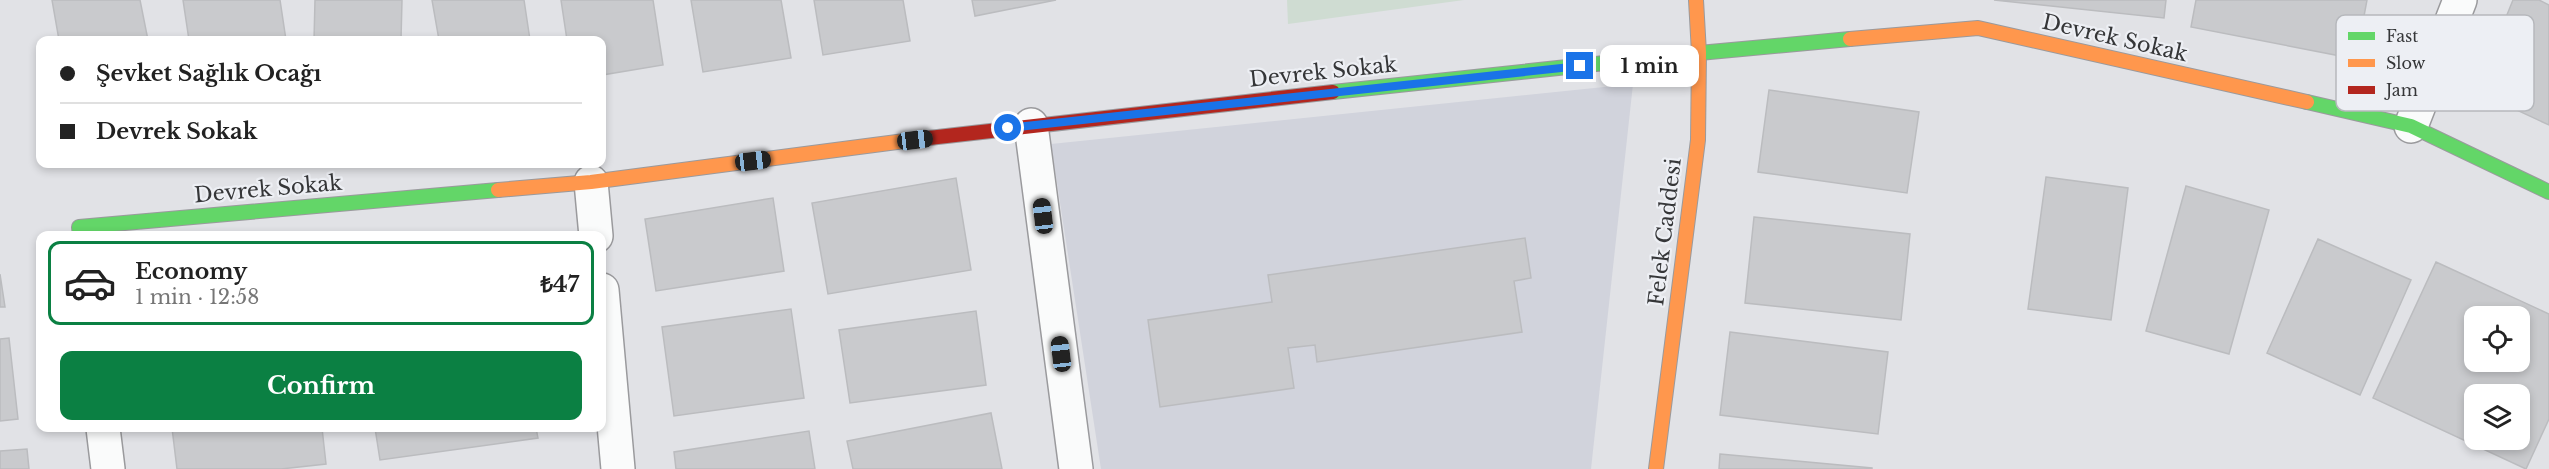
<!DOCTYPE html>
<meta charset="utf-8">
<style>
:root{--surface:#fff;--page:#f2f2f2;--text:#222;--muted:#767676;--line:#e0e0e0;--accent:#0b8043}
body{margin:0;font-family:"Libre Baskerville",serif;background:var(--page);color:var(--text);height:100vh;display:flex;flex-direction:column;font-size:22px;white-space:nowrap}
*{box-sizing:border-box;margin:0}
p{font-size:20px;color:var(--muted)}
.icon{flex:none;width:33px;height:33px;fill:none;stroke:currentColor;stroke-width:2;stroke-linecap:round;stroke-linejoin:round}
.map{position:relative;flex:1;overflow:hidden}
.drawer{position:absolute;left:36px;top:231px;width:570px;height:201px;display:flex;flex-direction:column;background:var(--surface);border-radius:12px;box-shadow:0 3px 9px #0003}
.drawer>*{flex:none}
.guide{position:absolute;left:36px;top:36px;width:570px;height:132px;border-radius:12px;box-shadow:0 3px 9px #0003;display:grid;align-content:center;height:132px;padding:0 24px;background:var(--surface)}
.controls{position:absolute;left:2464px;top:306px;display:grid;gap:12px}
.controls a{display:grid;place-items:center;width:66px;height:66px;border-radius:12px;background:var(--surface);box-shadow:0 3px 9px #0003;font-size:30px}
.end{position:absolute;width:27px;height:27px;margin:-14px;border:8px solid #1a73e8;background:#fff;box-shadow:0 0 0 3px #fff}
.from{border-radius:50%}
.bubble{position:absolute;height:42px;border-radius:12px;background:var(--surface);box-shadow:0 3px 9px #0003;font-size:20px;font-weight:700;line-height:42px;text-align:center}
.car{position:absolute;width:18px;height:36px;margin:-18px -9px;border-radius:8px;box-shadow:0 0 4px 2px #0007;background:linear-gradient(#222 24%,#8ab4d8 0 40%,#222 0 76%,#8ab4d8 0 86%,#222 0)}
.guide b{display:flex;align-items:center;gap:21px;height:57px;font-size:22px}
.guide b+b{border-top:2px solid var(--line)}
.guide i{width:15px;height:15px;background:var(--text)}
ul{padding:10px 0 0;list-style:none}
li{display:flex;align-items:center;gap:18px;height:84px;margin:0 12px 9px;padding:0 12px;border:3px solid transparent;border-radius:12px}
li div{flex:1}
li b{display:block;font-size:22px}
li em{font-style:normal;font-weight:700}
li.active{border-color:var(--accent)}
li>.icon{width:54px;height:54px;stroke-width:1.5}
.cta{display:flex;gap:12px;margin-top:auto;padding:12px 24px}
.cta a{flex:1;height:69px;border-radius:12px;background:var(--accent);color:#fff;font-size:24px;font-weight:700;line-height:69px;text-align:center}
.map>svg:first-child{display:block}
.built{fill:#d1d3dc}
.green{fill:#cfdcd2}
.building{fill:#c9cacd;stroke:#bbbcbf;stroke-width:1.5;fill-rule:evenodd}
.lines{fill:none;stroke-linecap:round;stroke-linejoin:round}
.street-casing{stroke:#9a9a9d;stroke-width:36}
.fast-casing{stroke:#9a9a9d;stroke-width:16}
.slow-casing{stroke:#9a9a9d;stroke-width:16}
.jam-casing{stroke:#9a9a9d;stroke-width:16}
.street{stroke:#fafbfb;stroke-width:33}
.fast{stroke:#63d668;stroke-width:14}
.slow{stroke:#ff974d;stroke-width:14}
.jam{stroke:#b3261e;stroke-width:14}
.route{stroke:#1a73e8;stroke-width:8}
.labels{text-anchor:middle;stroke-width:4.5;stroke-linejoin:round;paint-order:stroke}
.street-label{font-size:21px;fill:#353638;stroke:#edeff4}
.key{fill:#edeff4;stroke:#b6b8bc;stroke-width:1.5}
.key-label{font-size:16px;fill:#353638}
</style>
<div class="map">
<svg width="2549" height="469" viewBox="0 0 2549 469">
<rect width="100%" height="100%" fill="#e1e2e6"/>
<path class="built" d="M 1633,84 L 1591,469 L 1101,469 L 1051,144 Z"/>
<path class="green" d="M 1287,0 L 1464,0 L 1288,24 Z"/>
<path class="building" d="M 52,0 L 140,0 L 148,40 L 59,40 Z
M 183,0 L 280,0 L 286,40 L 189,40 Z
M 315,0 L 402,0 L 401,40 L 314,40 Z
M 432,0 L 524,0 L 530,40 L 439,40 Z
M 561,0 L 653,0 L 663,65 L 602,75 L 602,40 L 567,40 Z
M 691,0 L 781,0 L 791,58 L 703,72 Z
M 814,0 L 903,0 L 910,41 L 823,55 Z
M 972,0 L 1056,0 L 975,16 Z
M 1994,0 L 2166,0 L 2164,18 Z
M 2196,0 L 2367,0 L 2356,59 L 2191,27 Z
M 2513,0 L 2539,0 L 2549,5 L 2549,125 L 2476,91 Z
M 1769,90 L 1919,112 L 1907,193 L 1758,172 Z
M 2046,177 L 2128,188 L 2111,320 L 2028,309 Z
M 956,178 L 971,270 L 828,294 L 812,203 Z
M 2186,186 L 2269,210 L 2229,354 L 2146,331 Z
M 773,198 L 784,271 L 656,291 L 645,219 Z
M 1754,217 L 1910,234 L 1901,320 L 1745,303 Z
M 1525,238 L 1531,278 L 1514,281 L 1522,332 L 1317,362 L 1315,345 L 1288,348 L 1294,388 L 1160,407 L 1148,320 L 1272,302 L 1268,275 Z
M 2318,239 L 2411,280 L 2360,395 L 2267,353 Z
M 2436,262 L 2549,314 L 2549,419 L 2526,469 L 2373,398 ZM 2475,316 L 2520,316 L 2520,362 L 2475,362 ZM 2475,394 L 2520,394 L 2520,440 L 2475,440 Z
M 0,274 L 5,307 L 0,307 Z
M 791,309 L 804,398 L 674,416 L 662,327 Z
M 976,311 L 986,385 L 850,403 L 839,330 Z
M 1730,332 L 1888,352 L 1878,434 L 1720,415 Z
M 9,338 L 18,419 L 0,421 L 0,339 Z
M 991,413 L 1002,469 L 853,469 L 847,441 Z
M 172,428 L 322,428 L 326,464 L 281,469 L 177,469 Z
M 375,428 L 536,428 L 538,438 L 380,460 Z
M 809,431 L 815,469 L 676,469 L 674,452 Z
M 27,449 L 29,469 L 0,469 L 0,451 Z
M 1720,454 L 1872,468 L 1872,469 L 1719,469 Z"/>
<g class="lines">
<g class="street-casing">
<path id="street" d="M 1031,125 L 1076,469
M 2411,126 L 2460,0
M 591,182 L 596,236
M 602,290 L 618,469
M 103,428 L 108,469"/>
</g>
<g class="fast-casing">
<path id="fast" d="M 1333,92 L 1699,53 L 1850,39
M 2307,102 L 2411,126 L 2549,192
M 80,236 L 79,227 L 498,190"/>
</g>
<g class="slow-casing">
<path id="slow" d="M 1850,39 L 1978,28 L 2307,102
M 498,190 L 591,182 L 920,139
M 1656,469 L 1698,140 L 1699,53 L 1696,0"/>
</g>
<g class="jam-casing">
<path id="jam" d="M 920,139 L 1333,92"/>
</g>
<use href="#street" class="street"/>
<use href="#fast" class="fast"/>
<use href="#slow" class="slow"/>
<use href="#jam" class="jam"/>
</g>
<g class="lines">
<path class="route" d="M 1008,128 L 1580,66"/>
</g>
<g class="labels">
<g class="street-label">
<text transform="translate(2115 38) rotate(13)" y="7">Devrek Sokak</text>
<text transform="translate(1323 72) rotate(-6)" y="7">Devrek Sokak</text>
<text transform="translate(268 189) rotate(-5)" y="7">Devrek Sokak</text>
<text transform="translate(1665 232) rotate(-83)" y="7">Felek Caddesi</text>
</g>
</g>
<rect x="2336" y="15" width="198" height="96" rx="9" class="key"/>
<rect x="2348" y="32" width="27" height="8" fill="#63d668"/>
<rect x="2348" y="59" width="27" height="8" fill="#ff974d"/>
<rect x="2348" y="86" width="27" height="8" fill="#b3261e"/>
<g class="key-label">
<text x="2386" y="42">Fast</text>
<text x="2386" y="69">Slow</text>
<text x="2386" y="96">Jam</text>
</g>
</svg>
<div class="controls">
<a><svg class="icon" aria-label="locate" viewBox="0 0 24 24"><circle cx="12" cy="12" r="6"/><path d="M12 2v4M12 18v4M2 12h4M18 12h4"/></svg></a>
<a><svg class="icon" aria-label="layers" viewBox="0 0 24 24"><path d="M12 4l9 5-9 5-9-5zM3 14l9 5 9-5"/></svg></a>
</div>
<i class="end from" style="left:1008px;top:128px"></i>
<i class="end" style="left:1580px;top:66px"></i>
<div class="bubble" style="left:1600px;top:45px;width:99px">1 min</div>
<i class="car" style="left:915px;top:140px;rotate:83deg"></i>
<i class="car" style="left:753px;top:161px;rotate:83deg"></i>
<i class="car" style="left:1043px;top:216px;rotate:353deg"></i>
<i class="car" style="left:1061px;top:354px;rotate:353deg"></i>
<div class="guide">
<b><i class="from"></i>Şevket Sağlık Ocağı</b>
<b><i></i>Devrek Sokak</b>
</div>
<section class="drawer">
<ul>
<li class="active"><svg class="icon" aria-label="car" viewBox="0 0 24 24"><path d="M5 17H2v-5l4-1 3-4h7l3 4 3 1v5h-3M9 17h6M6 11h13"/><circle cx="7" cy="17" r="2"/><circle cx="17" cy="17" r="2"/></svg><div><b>Economy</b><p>1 min · 12:58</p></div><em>₺47</em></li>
</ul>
<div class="cta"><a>Confirm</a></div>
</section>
</div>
